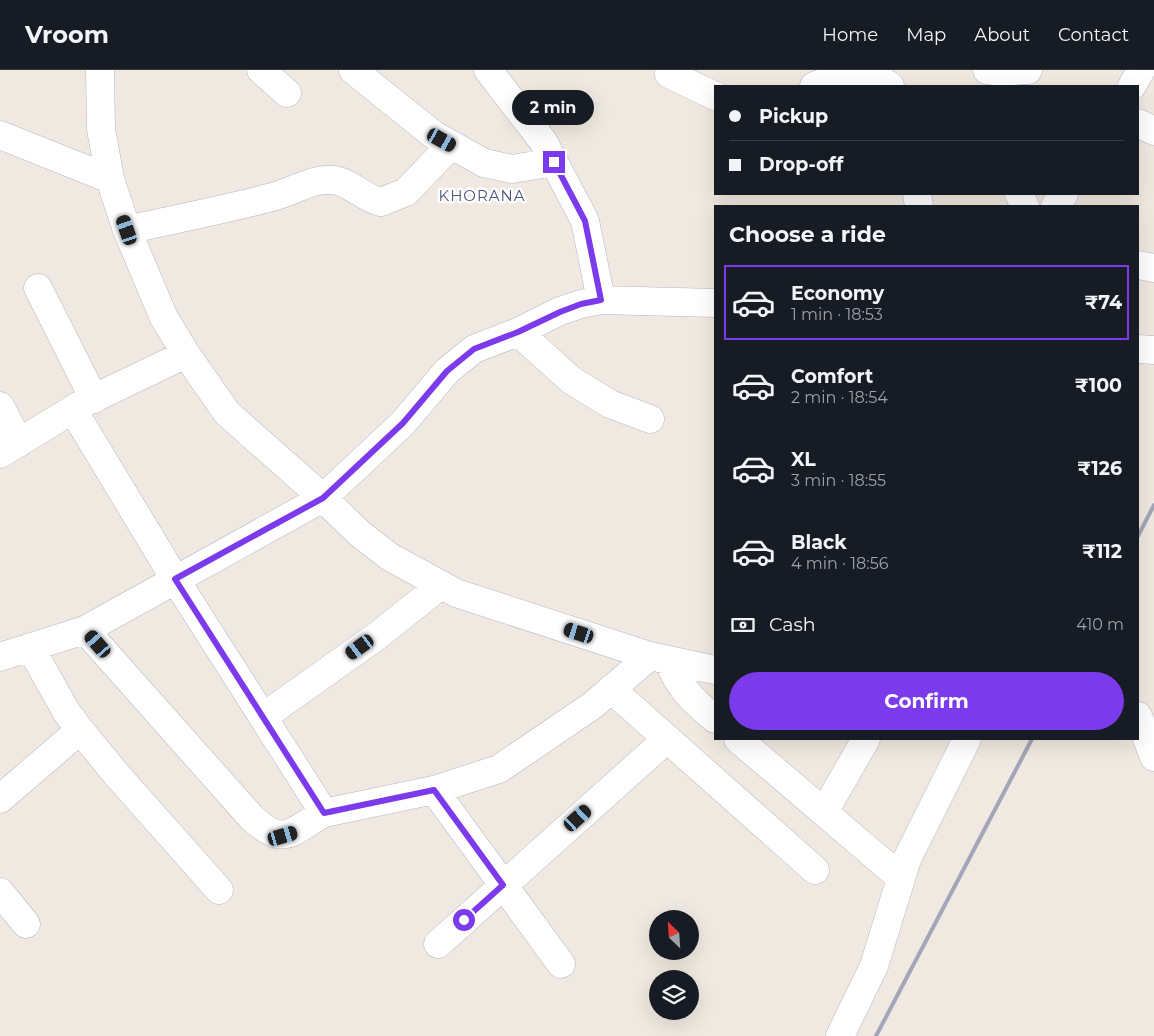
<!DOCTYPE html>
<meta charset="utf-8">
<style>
:root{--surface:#171b24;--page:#242831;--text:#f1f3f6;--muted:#9ea1a6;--line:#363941;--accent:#7c3aed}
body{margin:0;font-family:Montserrat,sans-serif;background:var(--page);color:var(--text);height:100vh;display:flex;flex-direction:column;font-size:19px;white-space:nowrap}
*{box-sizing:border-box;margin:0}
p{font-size:16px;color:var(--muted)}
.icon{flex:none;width:28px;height:28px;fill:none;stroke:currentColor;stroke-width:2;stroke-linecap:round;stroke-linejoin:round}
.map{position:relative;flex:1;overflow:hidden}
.drawer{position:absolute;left:714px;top:135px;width:425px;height:535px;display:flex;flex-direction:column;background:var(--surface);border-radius:0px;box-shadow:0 5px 20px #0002}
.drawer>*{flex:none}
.guide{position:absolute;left:714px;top:15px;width:425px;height:110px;border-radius:0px;box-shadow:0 5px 20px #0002;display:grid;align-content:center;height:110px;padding:0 15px;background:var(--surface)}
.needle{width:32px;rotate:335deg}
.fabs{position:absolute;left:649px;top:840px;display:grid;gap:10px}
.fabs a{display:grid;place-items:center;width:50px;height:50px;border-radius:50%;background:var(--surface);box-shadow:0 5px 20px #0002;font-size:25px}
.end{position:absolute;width:22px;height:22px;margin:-11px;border:6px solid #7c3aed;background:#fff;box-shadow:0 0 0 2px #fff}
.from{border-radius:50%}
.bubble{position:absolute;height:35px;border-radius:18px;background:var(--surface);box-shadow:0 5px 20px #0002;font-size:16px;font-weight:700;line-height:35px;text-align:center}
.car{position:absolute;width:15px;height:30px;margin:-15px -8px;border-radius:6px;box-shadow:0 0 4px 1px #0007;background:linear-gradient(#222 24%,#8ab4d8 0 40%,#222 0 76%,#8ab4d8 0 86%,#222 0)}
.guide b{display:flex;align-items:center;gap:18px;height:48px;font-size:19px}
.guide b+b{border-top:1px solid var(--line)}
.guide i{width:12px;height:12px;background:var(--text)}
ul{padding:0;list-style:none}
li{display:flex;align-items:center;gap:15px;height:75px;margin:0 10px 8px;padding:0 5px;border:2px solid transparent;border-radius:0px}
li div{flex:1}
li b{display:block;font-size:19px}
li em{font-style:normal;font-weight:700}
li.active{border-color:var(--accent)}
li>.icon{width:45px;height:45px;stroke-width:1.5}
h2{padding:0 15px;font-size:22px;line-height:60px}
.pay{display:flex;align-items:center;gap:12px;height:55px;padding:0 15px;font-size:19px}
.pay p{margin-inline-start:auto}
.button{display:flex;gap:10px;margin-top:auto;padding:10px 15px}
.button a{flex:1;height:58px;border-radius:30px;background:var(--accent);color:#fff;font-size:20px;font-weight:700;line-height:58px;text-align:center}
header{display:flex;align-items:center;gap:30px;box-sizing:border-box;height:70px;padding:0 25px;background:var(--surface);border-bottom:1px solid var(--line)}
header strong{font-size:24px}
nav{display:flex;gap:28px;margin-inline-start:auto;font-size:18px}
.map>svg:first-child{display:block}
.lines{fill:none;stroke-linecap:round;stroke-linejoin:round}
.minor-casing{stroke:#b4b7c1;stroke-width:29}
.minor{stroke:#fff;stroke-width:28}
.rail{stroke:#a3a6b8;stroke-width:4}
.route{stroke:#7c3aed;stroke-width:6}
.labels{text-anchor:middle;stroke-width:5;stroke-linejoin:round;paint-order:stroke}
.quarter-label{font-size:15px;letter-spacing:1px;fill:#4d5680;stroke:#fff}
</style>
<header>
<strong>Vroom</strong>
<nav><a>Home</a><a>Map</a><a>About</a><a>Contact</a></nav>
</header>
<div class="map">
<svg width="1154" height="966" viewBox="0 0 1154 966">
<rect width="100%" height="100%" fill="#efe9e1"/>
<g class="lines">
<g class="minor-casing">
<path id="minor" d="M 100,0 L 101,59 L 110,109 L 127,160 L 164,248 L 186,284 L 227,343 L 323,428 L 359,463 L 390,487 L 456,523 L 650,586 L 715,600
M 261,0 L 287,23
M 353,0 L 434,65 L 484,93 L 512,99 L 554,92
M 488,0 L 543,71 L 585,151 L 601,230
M 987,0 L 999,2 L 1028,0
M 669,4 L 715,26
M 814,16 C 837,7 870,0 890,16
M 1132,16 L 1141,0
M 1138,53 L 1154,61
M 0,65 L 110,109
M 917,124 L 919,136
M 1019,124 L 1025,136
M 1055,136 L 1064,124
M 127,160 C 175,149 224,140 272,127 C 293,122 311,108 333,110 C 349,111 363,128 381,132 L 406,122 L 451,75
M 1138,195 L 1154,198
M 38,218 L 94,329
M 518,262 L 571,310 L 610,334 L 650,349
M 1138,279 L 1154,280
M 0,336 L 19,373
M 73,340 L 175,509 L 324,743
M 0,384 L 80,335 L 186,284
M 85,560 L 251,747 C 285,779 291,761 324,743 L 434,720 L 499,699 L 593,635 L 650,586
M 30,577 L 66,641 L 80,660 L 117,705 L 219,820
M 0,587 L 85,560 L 323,428 L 403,353 L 447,301 L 474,279 L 518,262 L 560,241 L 581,234 L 601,230 L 715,233
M 668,590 C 679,618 693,631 715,649
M 611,619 L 815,800
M 1138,646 L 1154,687
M 263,647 L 377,566 L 441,515
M 738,669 L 901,808
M 434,720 L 561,894
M 0,729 L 80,660
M 824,742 L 866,669
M 0,822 L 26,854
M 438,874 L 667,669
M 840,966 L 874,896 L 907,789 L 967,669"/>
</g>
<use href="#minor" class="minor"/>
<path class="rail" d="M 1138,466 L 1154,435
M 876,966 L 1032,669"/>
</g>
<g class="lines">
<path class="route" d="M 464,850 L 503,815 L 434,720 L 324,743 L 175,509 L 323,428 L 403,353 L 447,301 L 474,279 L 518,262 L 560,242 L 581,234 L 601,230 L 585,151 L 554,92"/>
</g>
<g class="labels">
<g class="quarter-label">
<text x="482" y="131">KHORANA</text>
</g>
</g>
</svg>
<div class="fabs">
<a><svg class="needle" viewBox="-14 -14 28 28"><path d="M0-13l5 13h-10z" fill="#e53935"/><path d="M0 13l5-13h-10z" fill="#9ea1a6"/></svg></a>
<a><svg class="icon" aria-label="layers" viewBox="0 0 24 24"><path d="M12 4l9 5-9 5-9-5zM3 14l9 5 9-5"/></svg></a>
</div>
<i class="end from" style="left:464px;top:850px"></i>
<i class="end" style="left:554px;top:92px"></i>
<div class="bubble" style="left:512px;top:20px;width:82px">2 min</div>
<i class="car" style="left:442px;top:70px;rotate:119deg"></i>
<i class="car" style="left:127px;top:160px;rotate:341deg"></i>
<i class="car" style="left:579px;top:563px;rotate:288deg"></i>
<i class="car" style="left:98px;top:574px;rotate:319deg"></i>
<i class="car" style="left:360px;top:577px;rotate:234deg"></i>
<i class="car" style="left:578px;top:748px;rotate:48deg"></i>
<i class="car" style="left:283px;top:766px;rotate:74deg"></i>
<div class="guide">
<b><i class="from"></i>Pickup</b>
<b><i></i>Drop-off</b>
</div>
<section class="drawer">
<h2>Choose a ride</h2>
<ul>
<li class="active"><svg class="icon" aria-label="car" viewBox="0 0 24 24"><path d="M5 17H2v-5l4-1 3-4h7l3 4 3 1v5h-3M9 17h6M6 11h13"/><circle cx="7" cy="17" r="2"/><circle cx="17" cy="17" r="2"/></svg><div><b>Economy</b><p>1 min · 18:53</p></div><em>₹74</em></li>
<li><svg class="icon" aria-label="car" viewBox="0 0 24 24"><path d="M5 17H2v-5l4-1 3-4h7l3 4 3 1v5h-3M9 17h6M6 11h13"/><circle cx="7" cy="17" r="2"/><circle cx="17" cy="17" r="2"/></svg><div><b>Comfort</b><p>2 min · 18:54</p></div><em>₹100</em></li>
<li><svg class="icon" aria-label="car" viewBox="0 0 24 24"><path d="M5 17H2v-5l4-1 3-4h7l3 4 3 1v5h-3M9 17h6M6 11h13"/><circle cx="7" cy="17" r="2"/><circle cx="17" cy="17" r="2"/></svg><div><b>XL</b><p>3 min · 18:55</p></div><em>₹126</em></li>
<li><svg class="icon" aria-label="car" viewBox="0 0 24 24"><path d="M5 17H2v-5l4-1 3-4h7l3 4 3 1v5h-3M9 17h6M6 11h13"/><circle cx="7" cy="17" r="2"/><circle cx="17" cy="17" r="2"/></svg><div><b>Black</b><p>4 min · 18:56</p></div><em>₹112</em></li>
</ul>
<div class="pay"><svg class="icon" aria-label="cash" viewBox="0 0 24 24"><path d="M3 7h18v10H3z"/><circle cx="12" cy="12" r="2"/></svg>Cash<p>410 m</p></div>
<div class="button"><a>Confirm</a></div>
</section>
</div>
